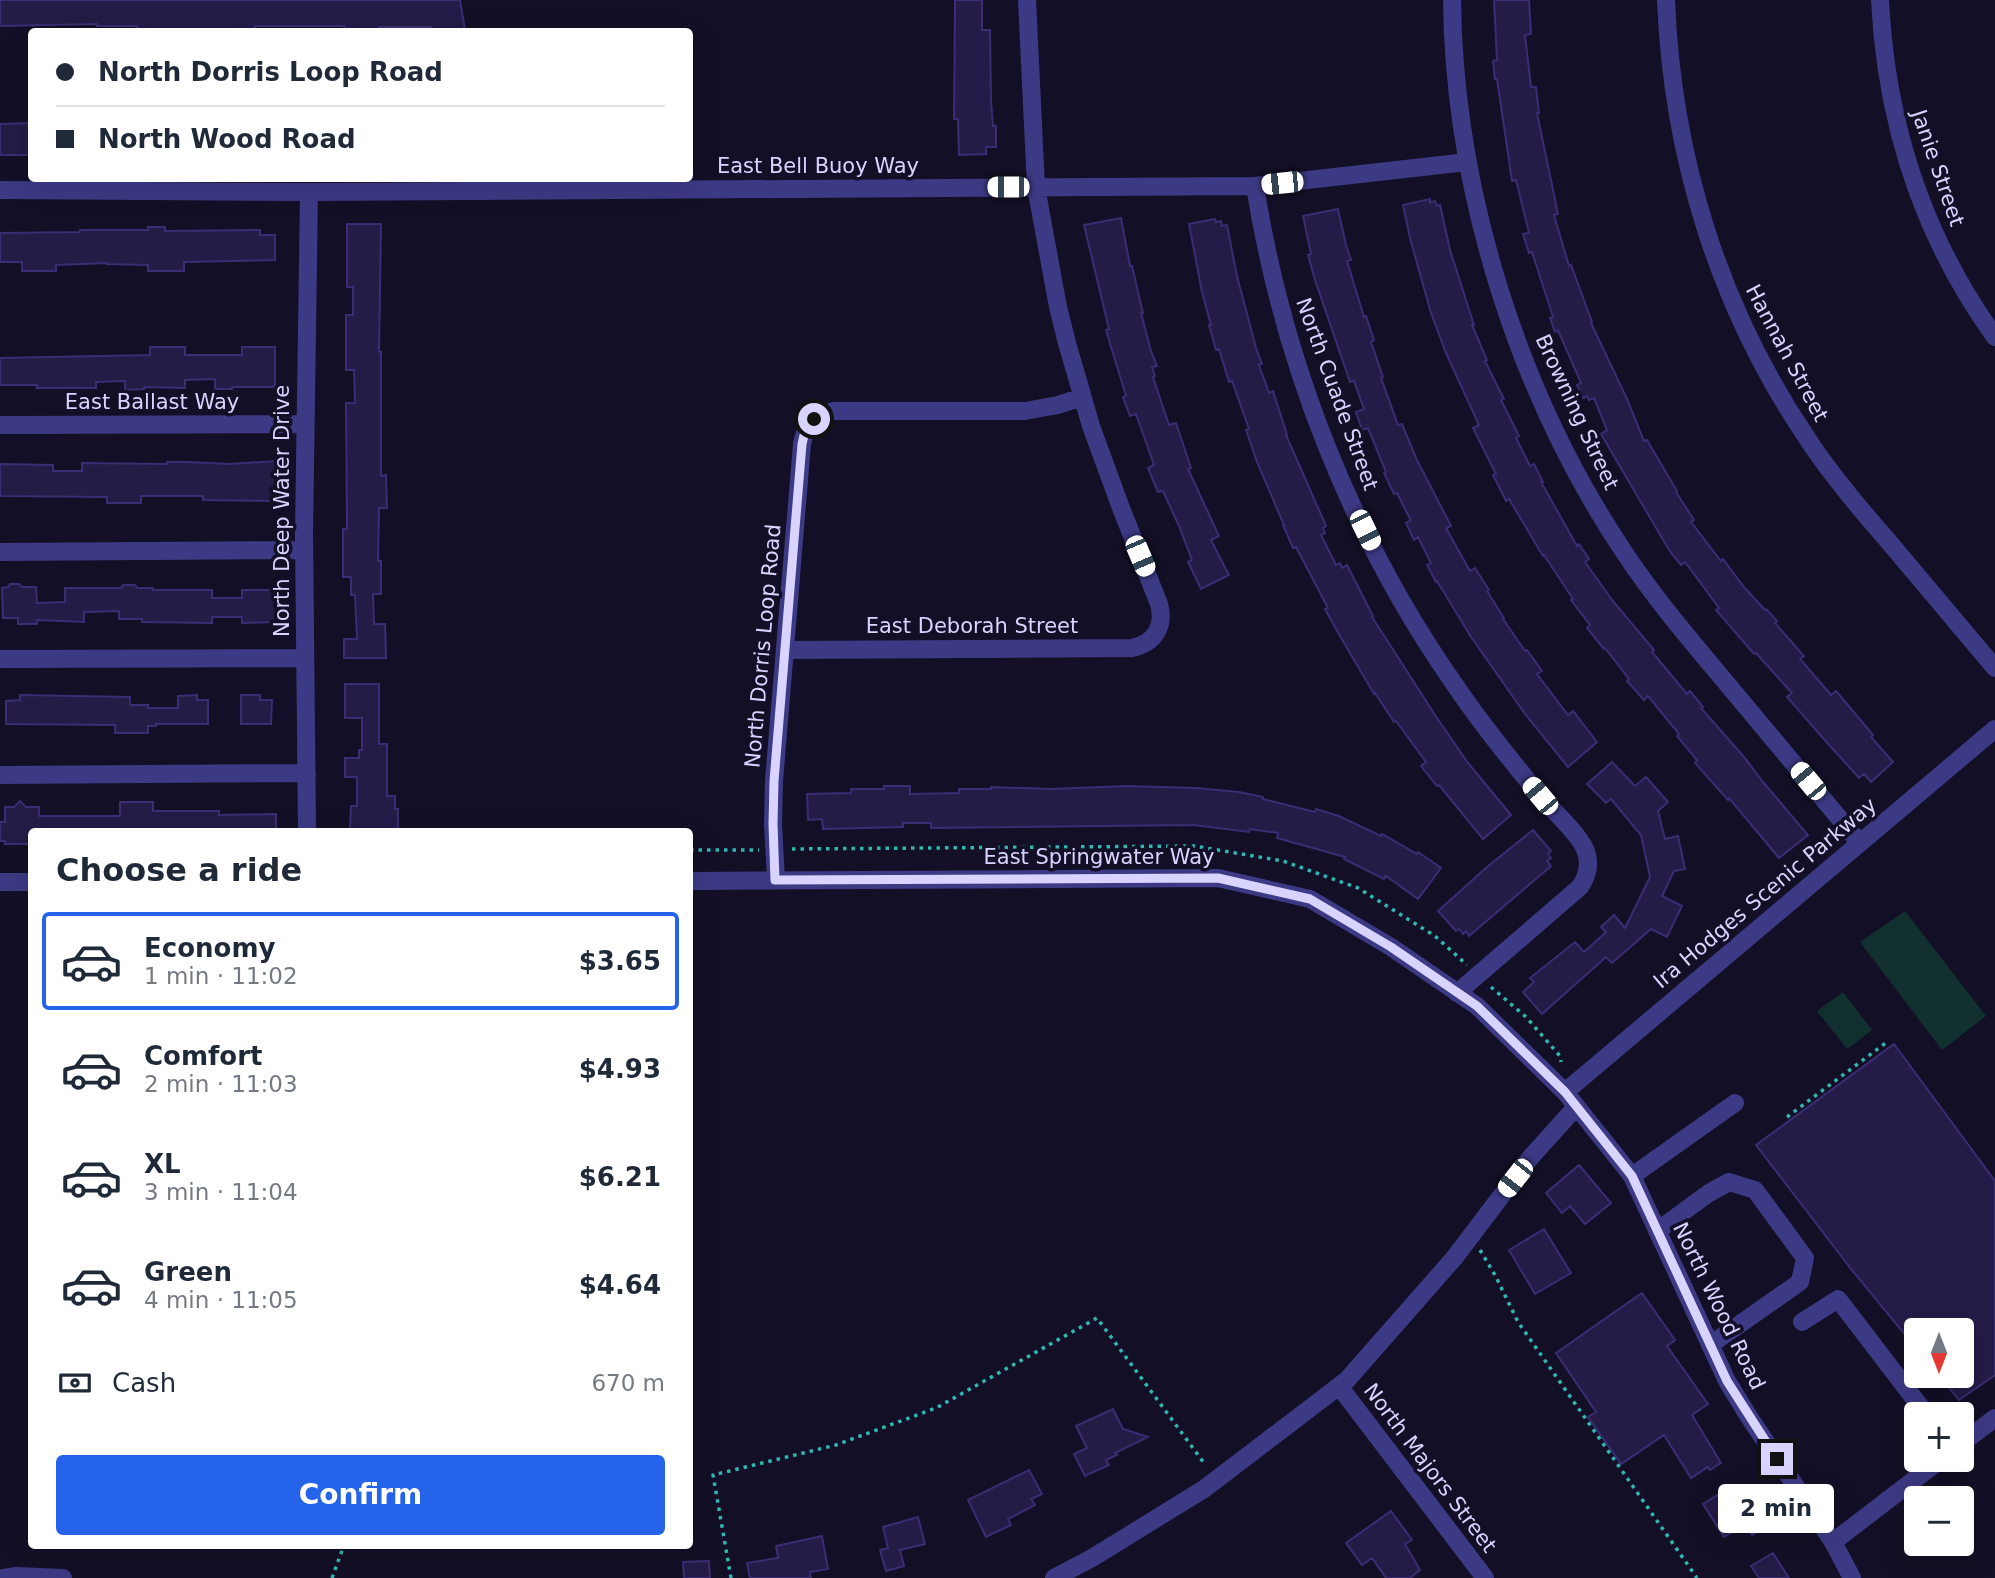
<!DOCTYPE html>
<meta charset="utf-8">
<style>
:root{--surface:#fff;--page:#f2f2f3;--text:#1f2937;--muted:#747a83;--line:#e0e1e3;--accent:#2563eb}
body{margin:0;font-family:"DejaVu Sans",sans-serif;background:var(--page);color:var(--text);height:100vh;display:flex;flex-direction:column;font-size:26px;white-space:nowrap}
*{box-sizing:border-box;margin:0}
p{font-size:23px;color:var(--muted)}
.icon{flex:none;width:38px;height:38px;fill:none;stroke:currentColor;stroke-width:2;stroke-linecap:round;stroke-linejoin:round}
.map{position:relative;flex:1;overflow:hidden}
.details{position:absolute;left:28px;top:828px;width:665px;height:721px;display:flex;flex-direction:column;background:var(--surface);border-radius:7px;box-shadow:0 7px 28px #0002}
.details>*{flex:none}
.banner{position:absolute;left:28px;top:28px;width:665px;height:154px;border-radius:7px;box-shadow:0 7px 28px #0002;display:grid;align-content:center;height:154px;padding:0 28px;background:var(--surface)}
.needle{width:46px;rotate:180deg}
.controls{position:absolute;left:1904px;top:1318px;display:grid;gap:14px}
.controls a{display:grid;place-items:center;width:70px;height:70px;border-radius:7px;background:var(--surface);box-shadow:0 7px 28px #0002;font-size:35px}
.end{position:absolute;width:32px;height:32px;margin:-16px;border:9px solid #d9d4ff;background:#111;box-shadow:0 0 0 4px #111}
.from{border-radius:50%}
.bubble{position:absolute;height:49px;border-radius:7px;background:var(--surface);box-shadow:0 7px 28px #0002;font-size:23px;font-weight:700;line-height:49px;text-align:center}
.car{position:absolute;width:21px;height:42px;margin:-21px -10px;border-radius:9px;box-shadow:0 0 5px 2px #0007;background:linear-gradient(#fff 24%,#345 0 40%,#fff 0 76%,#345 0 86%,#fff 0)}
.banner b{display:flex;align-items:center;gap:24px;height:66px;font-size:26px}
.banner b+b{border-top:2px solid var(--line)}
.banner i{width:18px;height:18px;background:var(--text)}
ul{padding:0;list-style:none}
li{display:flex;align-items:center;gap:21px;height:98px;margin:0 14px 10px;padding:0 14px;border:4px solid transparent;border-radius:7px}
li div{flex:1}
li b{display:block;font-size:26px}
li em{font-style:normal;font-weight:700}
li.active{border-color:var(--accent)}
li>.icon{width:63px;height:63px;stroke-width:1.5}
h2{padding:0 28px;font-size:32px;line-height:84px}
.pay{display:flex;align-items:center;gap:18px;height:77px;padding:0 28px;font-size:26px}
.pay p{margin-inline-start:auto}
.cta{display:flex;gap:14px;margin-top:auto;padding:14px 28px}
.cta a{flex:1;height:80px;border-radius:7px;background:var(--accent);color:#fff;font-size:28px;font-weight:700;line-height:80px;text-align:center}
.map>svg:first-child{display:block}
.green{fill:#12302f}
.building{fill:#241b47;stroke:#3b2d73;stroke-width:2}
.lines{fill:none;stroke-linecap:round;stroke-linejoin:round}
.path{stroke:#2fb8b0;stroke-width:3.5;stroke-dasharray:3.5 5;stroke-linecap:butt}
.minor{stroke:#3d3a85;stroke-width:18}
.route{stroke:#d9d4ff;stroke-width:9}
.labels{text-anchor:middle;stroke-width:7;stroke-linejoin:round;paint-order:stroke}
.street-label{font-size:21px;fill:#d9d4ff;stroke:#130f26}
</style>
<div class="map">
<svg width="1995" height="1578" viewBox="0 0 1995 1578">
<rect width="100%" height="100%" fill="#130f26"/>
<path class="green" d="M 1905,911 L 1986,1016 L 1942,1050 L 1860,942 Z
M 1843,992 L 1872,1030 L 1847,1049 L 1817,1011 Z"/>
<path class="building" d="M 0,0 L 460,0 L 465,30 L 431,32 L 431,27 L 379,27 L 379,29 L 344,29 L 344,26 L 255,26 L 255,30 L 213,29 L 213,31 L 178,31 L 178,29 L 137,30 L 137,26 L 97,26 L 97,24 L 0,26 Z
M 955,0 L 982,0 L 982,30 L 990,30 L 991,100 L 993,126 L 996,126 L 996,147 L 986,147 L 986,154 L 959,155 L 958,119 L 954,119 Z
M 1494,0 L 1529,0 L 1531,34 L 1525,35 L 1531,87 L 1536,87 L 1539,113 L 1537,113 L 1558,214 L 1554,215 L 1569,266 L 1571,265 L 1592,322 L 1591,323 L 1627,399 L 1644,441 L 1647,440 L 1677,491 L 1676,492 L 1694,520 L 1691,522 L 1721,561 L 1723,559 L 1744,587 L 1765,610 L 1766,609 L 1777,621 L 1775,623 L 1804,656 L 1800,659 L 1831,695 L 1836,691 L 1873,735 L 1871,737 L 1893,762 L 1871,782 L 1864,774 L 1859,778 L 1822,737 L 1787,697 L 1792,693 L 1756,653 L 1754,654 L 1716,610 L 1719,608 L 1685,562 L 1681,565 L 1669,550 L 1601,434 L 1607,430 L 1594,398 L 1589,400 L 1587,396 L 1583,398 L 1577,385 L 1581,383 L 1558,330 L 1555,332 L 1550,318 L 1553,317 L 1532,252 L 1529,253 L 1523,234 L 1529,233 L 1516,180 L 1512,181 L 1497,79 L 1495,79 L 1493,61 L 1497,60 Z
M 32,123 L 32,155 L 0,155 L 0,124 Z
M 1430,199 L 1430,203 L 1435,201 L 1437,206 L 1440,205 L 1450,250 L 1474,325 L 1472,325 L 1487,360 L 1485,361 L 1504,399 L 1501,400 L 1519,436 L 1516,438 L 1530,466 L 1534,464 L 1543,482 L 1541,482 L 1577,546 L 1579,544 L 1589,559 L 1585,562 L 1612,600 L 1654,650 L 1652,652 L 1687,694 L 1690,691 L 1703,707 L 1701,708 L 1744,757 L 1763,782 L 1808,835 L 1779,858 L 1729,798 L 1728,800 L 1695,763 L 1697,760 L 1677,736 L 1679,734 L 1648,696 L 1644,700 L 1627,681 L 1629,679 L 1605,648 L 1604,649 L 1587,628 L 1590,625 L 1571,600 L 1573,599 L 1544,555 L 1543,556 L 1509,499 L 1506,501 L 1493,475 L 1496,474 L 1473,428 L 1479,425 L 1446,353 L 1431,313 L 1411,242 L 1403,205 Z
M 1338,209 L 1346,245 L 1351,260 L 1347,261 L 1364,317 L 1366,316 L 1374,340 L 1371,342 L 1383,377 L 1381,378 L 1398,425 L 1402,424 L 1416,458 L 1451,526 L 1446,528 L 1470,571 L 1475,568 L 1489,590 L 1487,591 L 1504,618 L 1503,619 L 1525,651 L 1527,650 L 1542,671 L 1537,674 L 1568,715 L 1573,711 L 1597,742 L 1568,767 L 1525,714 L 1471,637 L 1437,581 L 1436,582 L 1427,565 L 1431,563 L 1418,537 L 1414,540 L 1406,523 L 1411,520 L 1409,517 L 1397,493 L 1394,494 L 1384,473 L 1386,472 L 1368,428 L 1362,430 L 1356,412 L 1364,409 L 1354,381 L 1350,382 L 1315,280 L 1308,255 L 1311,254 L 1303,216 Z
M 1121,218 L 1130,266 L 1132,266 L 1143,313 L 1141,313 L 1151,351 L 1157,366 L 1152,367 L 1155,376 L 1153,377 L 1169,425 L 1176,423 L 1191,468 L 1188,469 L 1219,536 L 1211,540 L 1229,575 L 1201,589 L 1188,562 L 1192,560 L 1179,526 L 1163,491 L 1158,492 L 1148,468 L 1154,465 L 1136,414 L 1130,416 L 1123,397 L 1126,396 L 1106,330 L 1109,329 L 1084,225 Z
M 1215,219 L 1216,222 L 1221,221 L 1222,226 L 1227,225 L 1237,276 L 1256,348 L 1262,364 L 1259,365 L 1269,393 L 1273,391 L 1287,435 L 1286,435 L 1326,526 L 1323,528 L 1325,533 L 1321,535 L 1336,565 L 1340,563 L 1342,568 L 1347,565 L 1373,616 L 1372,617 L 1437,718 L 1468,763 L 1511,815 L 1483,839 L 1439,785 L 1437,786 L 1421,766 L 1426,762 L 1396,721 L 1394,722 L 1375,693 L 1374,694 L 1340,636 L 1325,609 L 1328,608 L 1296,547 L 1293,548 L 1283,525 L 1284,525 L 1257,462 L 1246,430 L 1249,429 L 1232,381 L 1229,382 L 1219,349 L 1216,350 L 1209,325 L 1211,325 L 1202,292 L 1189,224 Z
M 347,224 L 381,224 L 379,352 L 381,352 L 381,476 L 386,475 L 387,508 L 379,508 L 378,561 L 381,561 L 381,594 L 373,594 L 374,624 L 385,624 L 386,658 L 344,658 L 344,639 L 357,639 L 355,595 L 351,595 L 351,577 L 343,577 L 343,529 L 347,529 L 346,403 L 355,403 L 354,370 L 346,370 L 346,315 L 353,315 L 353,287 L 347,287 Z
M 148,227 L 165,227 L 165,231 L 260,230 L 260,235 L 275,235 L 275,260 L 184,262 L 184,271 L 148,271 L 148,265 L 107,264 L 107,263 L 56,265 L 56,271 L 22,271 L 22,262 L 0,262 L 0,233 L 80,232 L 80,230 L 148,230 Z
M 150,347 L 185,347 L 185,355 L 242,355 L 242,347 L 275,347 L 275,387 L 232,387 L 232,389 L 215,389 L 215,379 L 185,380 L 185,388 L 144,387 L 144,389 L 125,390 L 125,381 L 96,382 L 96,388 L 37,388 L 37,385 L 0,385 L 0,358 L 150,355 Z
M 277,461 L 275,501 L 203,500 L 203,496 L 141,496 L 141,503 L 107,503 L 107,497 L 0,496 L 0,464 L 53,465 L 53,471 L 82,471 L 82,463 L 167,464 L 167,462 L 187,462 L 230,464 Z
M 10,584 L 19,584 L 22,587 L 36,587 L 37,603 L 65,602 L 65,588 L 121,588 L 123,585 L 135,585 L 137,588 L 153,588 L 153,590 L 212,590 L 212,598 L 242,598 L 242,590 L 276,590 L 276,622 L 242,623 L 242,617 L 212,617 L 212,623 L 142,622 L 142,619 L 119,619 L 119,611 L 84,612 L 84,622 L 37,620 L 37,624 L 18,624 L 18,618 L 3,618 L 2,588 L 8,587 Z
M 345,684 L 379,684 L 379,744 L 387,744 L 387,796 L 395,796 L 395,809 L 398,809 L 398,831 L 350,831 L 351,806 L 357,806 L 357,777 L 345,777 L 345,758 L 359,758 L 359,750 L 362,750 L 362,718 L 345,718 Z
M 20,695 L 130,697 L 130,705 L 148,705 L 148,708 L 178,708 L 178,696 L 197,695 L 197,700 L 208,700 L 208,724 L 156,724 L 156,726 L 148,726 L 148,733 L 115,733 L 115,725 L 6,724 L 6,701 L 20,700 Z
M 241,695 L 260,695 L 260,700 L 272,700 L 271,724 L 241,724 Z
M 1612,762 L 1635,786 L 1646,777 L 1668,802 L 1658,811 L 1665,839 L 1678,836 L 1685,869 L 1674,871 L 1662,896 L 1682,906 L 1667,937 L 1651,929 L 1612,963 L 1606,957 L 1542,1014 L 1523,992 L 1534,982 L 1530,978 L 1575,942 L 1584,952 L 1606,932 L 1601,927 L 1614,915 L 1625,928 L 1650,877 L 1641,835 L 1611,799 L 1606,803 L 1587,784 Z
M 884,786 L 910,786 L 910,794 L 959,793 L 959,789 L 991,789 L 991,787 L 1051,789 L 1126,786 L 1196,788 L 1239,792 L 1263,797 L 1263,799 L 1315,812 L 1316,809 L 1339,816 L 1381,836 L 1382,834 L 1417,854 L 1418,852 L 1441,868 L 1418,899 L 1386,876 L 1384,879 L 1344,859 L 1345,857 L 1277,838 L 1278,833 L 1250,829 L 1249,832 L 1194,825 L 931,828 L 931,823 L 903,823 L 903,827 L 823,829 L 822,819 L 808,820 L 807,794 L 851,793 L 851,789 L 884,789 Z
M 20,801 L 26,807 L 39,807 L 39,816 L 120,816 L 120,802 L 153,802 L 153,811 L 219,811 L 219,815 L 276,814 L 276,831 L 32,831 L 32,844 L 5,844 L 5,841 L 0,841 L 0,822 L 5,822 L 5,807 L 14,807 Z
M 1533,830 L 1551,851 L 1548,854 L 1551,858 L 1547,861 L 1551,866 L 1469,936 L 1466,931 L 1463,934 L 1459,929 L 1456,931 L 1438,911 L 1487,867 Z
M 1894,1044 L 1995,1181 L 1995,1375 L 1959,1400 L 1939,1376 L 1962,1376 L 1962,1330 L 1916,1330 L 1916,1348 L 1851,1269 L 1756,1145 Z
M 1579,1165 L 1611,1203 L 1585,1224 L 1570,1206 L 1562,1213 L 1546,1193 Z
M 1544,1229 L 1571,1273 L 1535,1294 L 1509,1250 Z
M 1642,1293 L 1675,1340 L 1667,1346 L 1708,1404 L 1692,1415 L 1721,1463 L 1710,1470 L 1708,1467 L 1691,1478 L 1664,1435 L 1621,1464 L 1588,1417 L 1596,1412 L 1556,1353 Z
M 1113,1409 L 1123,1429 L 1148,1437 L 1115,1453 L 1117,1455 L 1106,1460 L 1109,1465 L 1085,1476 L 1074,1454 L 1087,1448 L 1076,1426 Z
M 1029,1470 L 1042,1494 L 1031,1499 L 1035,1505 L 1008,1519 L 1011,1525 L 986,1537 L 968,1500 Z
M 1724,1491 L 1735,1510 L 1750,1501 L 1766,1527 L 1752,1535 L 1745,1524 L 1724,1537 L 1703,1504 Z
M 1391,1511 L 1412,1540 L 1405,1544 L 1420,1570 L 1410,1578 L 1386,1578 L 1372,1558 L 1362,1565 L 1346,1543 Z
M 918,1517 L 925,1544 L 900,1550 L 904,1566 L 886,1571 L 880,1550 L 888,1548 L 883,1527 Z
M 822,1536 L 828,1569 L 810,1572 L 811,1578 L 750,1578 L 747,1563 L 778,1558 L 776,1546 Z
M 1773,1553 L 1789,1578 L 1759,1578 L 1751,1566 Z
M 709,1561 L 710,1578 L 684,1578 L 683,1562 Z"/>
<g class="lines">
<path class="path" d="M 792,849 L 1194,846 L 1283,861 L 1358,888 L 1435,936 L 1467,965
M 690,850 L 759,850
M 1491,987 L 1526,1017 L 1560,1056 L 1561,1062
M 1787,1117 L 1887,1042
M 1480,1250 L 1495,1275 L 1518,1322 L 1697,1578
M 332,1578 L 344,1545
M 731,1578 L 713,1475 L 836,1445 L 936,1408 L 1097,1318 L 1204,1463"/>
<path class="minor" d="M 1452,0 C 1454,190 1518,394 1624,552 C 1655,599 1692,642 1728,685 C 1772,738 1816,790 1860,843
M 1666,0 C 1672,156 1719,308 1807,438 C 1831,475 1860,509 1889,542 C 1924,584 1960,626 1995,668
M 1880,0 C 1886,122 1923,237 1995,337
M 1255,186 C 1283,363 1352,538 1455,685 C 1482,725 1512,762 1543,799 C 1555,813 1576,831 1584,847 C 1591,861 1588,875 1580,887 L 1457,993
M 0,190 L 309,192 L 1255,186 L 1467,162
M 0,425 L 305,424
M 0,552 L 304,550
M 785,650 L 1132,648 C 1155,643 1165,626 1159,604 L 1121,508 L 1091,426 L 1067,343 L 1058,307 L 1036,187 L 1027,0
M 0,659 L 304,658
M 0,775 L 307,773
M 307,831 L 304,534 L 309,192
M 776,880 L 773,824 L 774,781 L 802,444 C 805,426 816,415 834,411 L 1025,411 L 1058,405 L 1082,397
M 690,881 L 1218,878 L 1310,899 L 1391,947 L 1477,1006 L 1565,1092 L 1632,1176 L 1727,1381 L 1749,1417 L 1833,1542 L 1852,1578
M 0,882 L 32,882
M 1565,1092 L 1995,729
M 1632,1176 L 1735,1103
M 1657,1231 L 1709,1193 L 1729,1182 L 1755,1190 L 1805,1258 L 1800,1282 L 1710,1345
M 1802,1322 L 1838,1299 L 1926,1414
M 1339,1386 L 1485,1578
M 1962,1443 L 1995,1418
M 1833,1542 L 1940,1460
M 4,1578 L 16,1576 L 63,1578
M 1054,1578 L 1092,1558 L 1204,1489 L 1347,1380 L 1455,1257 L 1530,1158 L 1576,1107"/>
</g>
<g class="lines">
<path class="route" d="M 814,419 L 805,431 L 802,444 L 774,781 L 773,824 L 775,880 L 1218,878 L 1310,899 L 1391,947 L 1477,1006 L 1565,1092 L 1632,1176 L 1727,1381 L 1777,1459"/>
</g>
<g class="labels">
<g class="street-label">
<text x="818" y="173">East Bell Buoy Way</text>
<text transform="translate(1938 168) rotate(71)" y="7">Janie Street</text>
<text transform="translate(1787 353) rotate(62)" y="7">Hannah Street</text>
<text transform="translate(1337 394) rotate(70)" y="7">North Cuade Street</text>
<text x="152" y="409">East Ballast Way</text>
<text transform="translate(1577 412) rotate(65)" y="7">Browning Street</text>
<text transform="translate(282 511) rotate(-90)" y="7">North Deep Water Drive</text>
<text x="972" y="633">East Deborah Street</text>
<text transform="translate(763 646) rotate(-85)" y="7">North Dorris Loop Road</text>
<text x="1099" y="864">East Springwater Way</text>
<text transform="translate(1765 893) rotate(-40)" y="7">Ira Hodges Scenic Parkway</text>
<text transform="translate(1719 1306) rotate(64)" y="7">North Wood Road</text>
<text transform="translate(1430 1468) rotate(53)" y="7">North Majors Street</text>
</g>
</g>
</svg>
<div class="controls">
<a><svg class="needle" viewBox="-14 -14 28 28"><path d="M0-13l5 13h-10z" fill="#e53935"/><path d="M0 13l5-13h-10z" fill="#747a83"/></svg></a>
<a>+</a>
<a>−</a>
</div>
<i class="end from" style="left:814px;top:419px"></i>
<i class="end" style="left:1777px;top:1459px"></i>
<div class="bubble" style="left:1718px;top:1484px;width:116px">2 min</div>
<i class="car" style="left:1282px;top:183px;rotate:264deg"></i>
<i class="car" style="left:1008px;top:187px;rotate:270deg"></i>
<i class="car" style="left:1365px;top:530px;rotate:154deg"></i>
<i class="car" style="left:1140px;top:556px;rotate:157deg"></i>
<i class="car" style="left:1808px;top:781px;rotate:320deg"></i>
<i class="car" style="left:1540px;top:796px;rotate:320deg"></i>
<i class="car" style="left:1515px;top:1178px;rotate:218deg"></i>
<div class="banner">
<b><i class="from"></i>North Dorris Loop Road</b>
<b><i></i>North Wood Road</b>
</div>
<section class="details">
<h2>Choose a ride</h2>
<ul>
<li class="active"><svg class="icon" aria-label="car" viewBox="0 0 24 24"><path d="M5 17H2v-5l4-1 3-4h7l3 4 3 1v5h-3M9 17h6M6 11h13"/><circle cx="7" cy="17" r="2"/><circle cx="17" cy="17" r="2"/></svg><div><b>Economy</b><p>1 min · 11:02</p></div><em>$3.65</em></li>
<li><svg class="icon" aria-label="car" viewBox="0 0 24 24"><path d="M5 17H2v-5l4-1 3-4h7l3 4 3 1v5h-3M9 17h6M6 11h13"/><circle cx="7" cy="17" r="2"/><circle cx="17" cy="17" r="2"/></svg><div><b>Comfort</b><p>2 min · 11:03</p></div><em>$4.93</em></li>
<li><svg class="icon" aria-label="car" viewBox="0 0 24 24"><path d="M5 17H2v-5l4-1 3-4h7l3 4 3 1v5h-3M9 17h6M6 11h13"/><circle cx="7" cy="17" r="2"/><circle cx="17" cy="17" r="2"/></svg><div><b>XL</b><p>3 min · 11:04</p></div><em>$6.21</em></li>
<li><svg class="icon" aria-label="car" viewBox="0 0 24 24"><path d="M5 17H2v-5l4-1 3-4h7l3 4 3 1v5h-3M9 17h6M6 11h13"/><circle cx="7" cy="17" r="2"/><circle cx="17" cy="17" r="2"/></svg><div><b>Green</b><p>4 min · 11:05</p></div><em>$4.64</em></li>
</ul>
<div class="pay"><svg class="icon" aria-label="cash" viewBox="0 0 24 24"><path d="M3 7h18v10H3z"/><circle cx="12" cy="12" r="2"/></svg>Cash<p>670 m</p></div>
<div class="cta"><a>Confirm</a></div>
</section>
</div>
